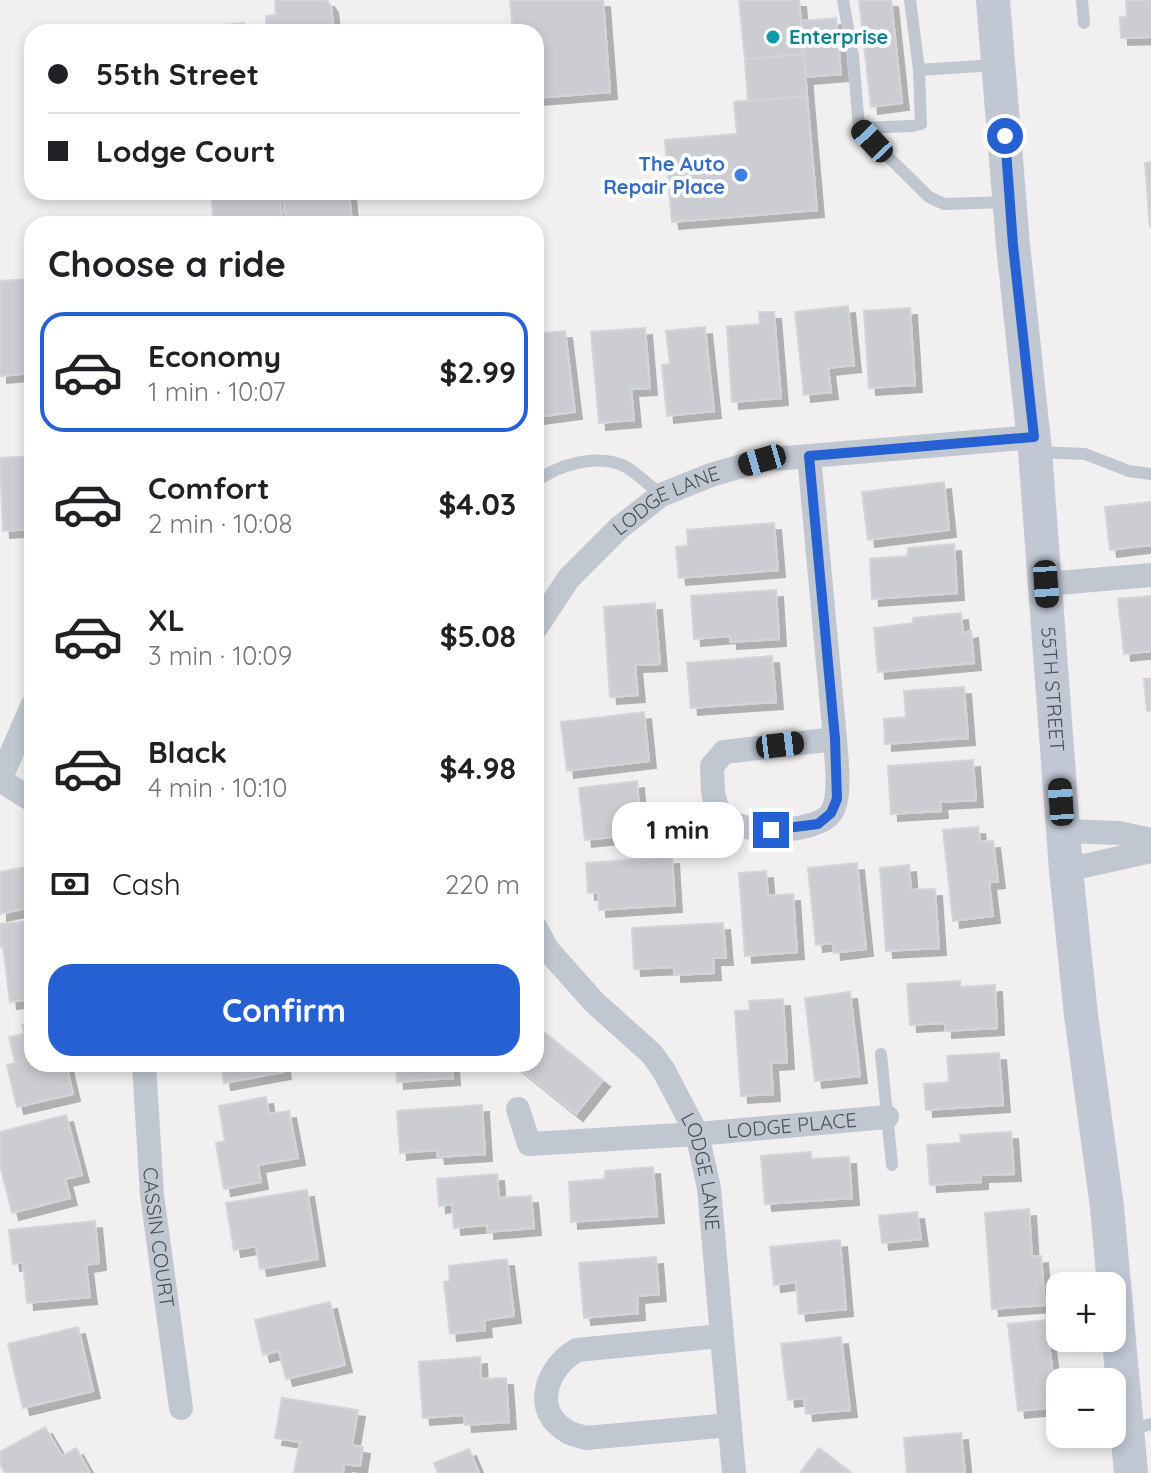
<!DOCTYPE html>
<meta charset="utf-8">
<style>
:root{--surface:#fff;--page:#f6f6f6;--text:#202124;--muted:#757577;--line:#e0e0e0;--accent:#2661d4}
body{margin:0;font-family:Quicksand,sans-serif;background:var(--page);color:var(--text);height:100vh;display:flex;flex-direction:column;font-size:30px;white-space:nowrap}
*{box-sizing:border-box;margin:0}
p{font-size:26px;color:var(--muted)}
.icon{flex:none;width:44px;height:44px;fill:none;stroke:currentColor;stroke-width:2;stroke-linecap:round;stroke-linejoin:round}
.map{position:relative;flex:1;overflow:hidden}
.panel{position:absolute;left:24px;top:216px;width:520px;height:856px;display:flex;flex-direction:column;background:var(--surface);border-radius:24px;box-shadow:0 4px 12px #0003}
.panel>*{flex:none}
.hud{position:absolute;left:24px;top:24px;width:520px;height:176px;border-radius:24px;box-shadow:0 4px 12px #0003;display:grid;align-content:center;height:176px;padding:0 24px;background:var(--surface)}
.fabs{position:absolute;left:1046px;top:1272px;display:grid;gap:16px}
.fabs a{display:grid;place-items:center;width:80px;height:80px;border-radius:16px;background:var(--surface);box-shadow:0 4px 12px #0003;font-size:40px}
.end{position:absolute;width:36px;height:36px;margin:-18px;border:10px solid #2661d4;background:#fff;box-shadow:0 0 0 4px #fff}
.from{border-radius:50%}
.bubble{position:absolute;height:56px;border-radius:24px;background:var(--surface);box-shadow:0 4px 12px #0003;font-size:26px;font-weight:700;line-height:56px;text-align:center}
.car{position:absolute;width:24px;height:48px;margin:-24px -12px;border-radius:10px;box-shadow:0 0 6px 2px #0007;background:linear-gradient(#222 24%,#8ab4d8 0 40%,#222 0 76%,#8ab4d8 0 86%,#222 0)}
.hud b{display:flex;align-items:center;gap:28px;height:76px;font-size:30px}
.hud b+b{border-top:2px solid var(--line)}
.hud i{width:20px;height:20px;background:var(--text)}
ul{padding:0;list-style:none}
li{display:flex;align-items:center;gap:24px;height:120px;margin:0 16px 12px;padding:0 8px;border:4px solid transparent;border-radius:24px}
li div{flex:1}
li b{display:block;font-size:30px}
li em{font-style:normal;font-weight:700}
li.current{border-color:var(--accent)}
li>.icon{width:72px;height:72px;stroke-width:1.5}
h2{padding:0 24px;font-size:36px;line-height:96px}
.pay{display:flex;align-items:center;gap:20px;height:88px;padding:0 24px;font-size:30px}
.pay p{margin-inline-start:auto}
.primary-button{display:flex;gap:16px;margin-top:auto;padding:16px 24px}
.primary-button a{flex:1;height:92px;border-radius:24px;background:var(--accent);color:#fff;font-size:32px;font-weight:700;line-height:92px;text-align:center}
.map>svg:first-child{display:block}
.building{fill:#cccdd3;stroke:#d3d4da;stroke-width:2;filter:url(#shadow)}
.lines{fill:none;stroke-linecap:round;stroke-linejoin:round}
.lane{stroke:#c0c7d0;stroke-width:12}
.street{stroke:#c0c7d0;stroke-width:24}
.secondary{stroke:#c1c8d4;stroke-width:34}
.route{stroke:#2661d4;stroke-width:10}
.culture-dot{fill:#0f9aa8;stroke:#fff;stroke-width:3}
.shop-dot{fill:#3f7fe0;stroke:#fff;stroke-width:3}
.labels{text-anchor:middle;stroke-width:8;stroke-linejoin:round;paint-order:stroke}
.culture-label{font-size:20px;font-weight:bold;fill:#0d838f;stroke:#fff;text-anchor:start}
.shop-label{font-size:20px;font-weight:bold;fill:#366cbe;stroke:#fff;text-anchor:end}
.street-label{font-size:20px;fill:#48505b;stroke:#fff}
</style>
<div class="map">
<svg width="1151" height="1473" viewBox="0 0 1151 1473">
<defs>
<filter id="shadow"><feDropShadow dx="7" dy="7" stdDeviation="0" flood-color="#0004"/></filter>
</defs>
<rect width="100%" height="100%" fill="#f1efef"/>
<path class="building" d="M 275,0 L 327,0 L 331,6 L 334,32 L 267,32 L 266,16 L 276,15 Z
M 510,0 L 603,0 L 610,92 L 536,98 L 536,32 L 513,32 Z
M 739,0 L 799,0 L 804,54 L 745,59 Z
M 859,0 L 891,0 L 902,103 L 871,107 Z
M 1126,0 L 1151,0 L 1151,37 L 1121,38 L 1120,17 L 1127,17 Z
M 836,18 L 841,74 L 806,77 L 801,21 Z
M 244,23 L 244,32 L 194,32 L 194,28 Z
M 804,54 L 807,96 L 748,101 L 745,59 Z
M 807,96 L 817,210 L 672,222 L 665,140 L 737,134 L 734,102 Z
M 1151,162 L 1151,227 L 1150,227 L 1145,163 Z
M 211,192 L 280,192 L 282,224 L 214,224 Z
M 283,192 L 349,192 L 352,224 L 286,224 Z
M 32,279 L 32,373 L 0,376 L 0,281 Z
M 848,306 L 854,365 L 828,368 L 831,392 L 804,395 L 795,312 Z
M 910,308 L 915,385 L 869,388 L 864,311 Z
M 759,312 L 774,312 L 781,398 L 732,402 L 727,327 L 760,324 Z
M 705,327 L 714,411 L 667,416 L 662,365 L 670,364 L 666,331 Z
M 645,328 L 650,388 L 631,389 L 634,420 L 599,423 L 591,332 Z
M 565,331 L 575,412 L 536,417 L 536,334 Z
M 32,456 L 32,529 L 3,531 L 0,458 Z
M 944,482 L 949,530 L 868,540 L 862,492 Z
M 1151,502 L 1151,545 L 1110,550 L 1105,507 Z
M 774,523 L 778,570 L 679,578 L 676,547 L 688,546 L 687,530 Z
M 954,544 L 957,593 L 872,599 L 870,559 L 908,556 L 908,548 Z
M 776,590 L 779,639 L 730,642 L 730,636 L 694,639 L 691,596 Z
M 1151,596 L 1151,651 L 1124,654 L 1118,599 Z
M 655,603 L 660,664 L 635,665 L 638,695 L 610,697 L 604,607 Z
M 961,613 L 963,633 L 971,631 L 974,663 L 878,672 L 874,628 L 913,623 L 913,618 Z
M 772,656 L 776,702 L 691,708 L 687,663 Z
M 1144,679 L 1151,679 L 1151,710 L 1147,711 Z
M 964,687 L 968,738 L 885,744 L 884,719 L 906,717 L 904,691 Z
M 644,712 L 649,761 L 567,771 L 561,722 Z
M 973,760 L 976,800 L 940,802 L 941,811 L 891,814 L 888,766 Z
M 637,781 L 639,808 L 665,805 L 667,831 L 585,840 L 579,788 Z
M 978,827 L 980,842 L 993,841 L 998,881 L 989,882 L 993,916 L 953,921 L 943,830 Z
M 672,857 L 675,905 L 599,910 L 598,892 L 588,893 L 586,863 Z
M 857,863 L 866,949 L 834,953 L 833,943 L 816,945 L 808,868 Z
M 909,865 L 911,890 L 935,889 L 939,948 L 886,951 L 880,868 Z
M 30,866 L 32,907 L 0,914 L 0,872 Z
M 766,871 L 768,896 L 793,894 L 797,952 L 745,956 L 739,873 Z
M 32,921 L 32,999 L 10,1002 L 3,946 L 0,947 L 0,924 Z
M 723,923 L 726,958 L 713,958 L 714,973 L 674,975 L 674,967 L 634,969 L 632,928 Z
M 960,981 L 960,987 L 995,985 L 997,1028 L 945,1031 L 945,1023 L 910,1025 L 907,984 Z
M 850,992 L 860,1076 L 815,1081 L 805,998 Z
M 783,999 L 787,1062 L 771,1063 L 773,1094 L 741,1096 L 735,1011 L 750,1010 L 749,1001 Z
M 32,1023 L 32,1064 L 66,1064 L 73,1094 L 17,1107 L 7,1065 L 15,1063 L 9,1037 L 24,1034 L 22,1025 Z
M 538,1027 L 603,1080 L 576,1114 L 514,1064 L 536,1064 Z
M 999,1053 L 1003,1105 L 926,1110 L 924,1084 L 949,1082 L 947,1056 Z
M 221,1064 L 283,1064 L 284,1072 L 224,1083 Z
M 396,1064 L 452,1064 L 453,1078 L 397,1082 Z
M 266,1097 L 269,1114 L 289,1111 L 298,1158 L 258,1165 L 261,1182 L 224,1189 L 216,1143 L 225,1141 L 219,1106 Z
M 482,1105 L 485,1154 L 438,1157 L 437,1150 L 400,1153 L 397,1111 Z
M 66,1115 L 82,1175 L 65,1179 L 70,1198 L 12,1213 L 0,1165 L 0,1132 Z
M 1011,1132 L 1014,1174 L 981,1175 L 981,1182 L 930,1185 L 927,1145 L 961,1143 L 960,1135 Z
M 811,1152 L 811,1159 L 849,1157 L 852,1198 L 765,1204 L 761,1156 Z
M 653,1167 L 657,1216 L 571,1222 L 569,1182 L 605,1179 L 605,1171 Z
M 497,1174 L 499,1198 L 531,1196 L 534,1228 L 487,1232 L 487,1225 L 454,1228 L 452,1204 L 439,1206 L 437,1179 Z
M 307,1190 L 318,1259 L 260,1269 L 256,1246 L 234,1250 L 226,1203 Z
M 1029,1209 L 1032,1257 L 1041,1256 L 1045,1305 L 992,1309 L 985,1213 Z
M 917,1212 L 921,1239 L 882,1243 L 879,1216 Z
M 95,1221 L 99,1263 L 86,1265 L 90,1297 L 27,1303 L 23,1262 L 13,1264 L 9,1230 Z
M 840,1240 L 846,1309 L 799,1314 L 796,1282 L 774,1285 L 770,1247 Z
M 656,1257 L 659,1294 L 637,1296 L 638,1313 L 584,1318 L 579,1263 Z
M 507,1259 L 514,1316 L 484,1320 L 485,1330 L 450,1334 L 444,1282 L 450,1281 L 449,1266 Z
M 330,1302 L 345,1365 L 286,1379 L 279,1351 L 263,1355 L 255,1320 Z
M 1046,1320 L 1057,1407 L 1018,1411 L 1008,1324 Z
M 78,1327 L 93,1391 L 23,1408 L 8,1344 Z
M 841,1337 L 850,1410 L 806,1414 L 804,1398 L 788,1400 L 781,1344 Z
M 480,1357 L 481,1379 L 506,1378 L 509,1422 L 465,1425 L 464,1415 L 423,1418 L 419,1362 Z
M 282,1398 L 358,1410 L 352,1445 L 363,1447 L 360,1466 L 344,1464 L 343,1473 L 294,1473 L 300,1442 L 275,1438 Z
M 45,1427 L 62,1456 L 76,1448 L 90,1473 L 5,1473 L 0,1464 L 0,1452 Z
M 961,1433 L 965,1473 L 907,1473 L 904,1438 Z
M 819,1448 L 852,1473 L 800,1473 Z
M 469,1449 L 479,1473 L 438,1473 L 434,1463 Z"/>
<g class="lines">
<path class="lane" d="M 843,0 L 853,56 L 859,128 L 929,197 L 944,204 L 1009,202
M 910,0 L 919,70 L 995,65
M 1082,0 L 1084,23
M 859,128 L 912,126 L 921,124 L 919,70
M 1038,452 L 1085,454 L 1129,471 L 1151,474
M 536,482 C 558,464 599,453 626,467 C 638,474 650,486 661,495
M 881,1054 L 892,1165
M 1131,1430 L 1151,1424"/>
<g class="street">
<path d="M 809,456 L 835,739"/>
<path d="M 1046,584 L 1151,575"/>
<path id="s1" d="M 536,628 L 569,578 L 619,528 L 661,495 L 711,475 L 762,460 L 1034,437"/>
<path d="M 835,739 C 836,758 842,797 831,813 C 816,834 737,837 721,814 C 711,800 713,784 712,766 L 724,752 Z"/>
<path d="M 0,780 L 32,706"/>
<path d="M 0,780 L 32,800"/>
<path d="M 1064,831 L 1119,833 L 1151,840"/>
<path d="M 1066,870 L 1151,851"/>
<path id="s2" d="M 536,928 L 547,949 L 594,1002 L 652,1054 L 664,1071 L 697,1134 L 709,1188 L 734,1473"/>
<path id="s3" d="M 144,1064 L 152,1195 L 181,1408"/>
<path id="s4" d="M 518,1109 L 529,1144 L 697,1134 L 887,1117"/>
<path d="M 721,1336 L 577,1350 C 547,1367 530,1411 568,1432 C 573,1435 580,1436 586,1438 L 730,1425"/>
</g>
<path class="secondary" id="s5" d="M 993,0 L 1013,245 L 1035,451 L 1066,870 L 1081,1015 L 1107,1207 L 1131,1473"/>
</g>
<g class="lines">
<path class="route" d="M 771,830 L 818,824 L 831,813 L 837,799 L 835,739 L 809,456 L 1034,437 L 1013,245 L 1005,136"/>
</g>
<circle class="culture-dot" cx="773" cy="37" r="8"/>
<circle class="shop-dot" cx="741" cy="175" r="8"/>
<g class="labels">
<g class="culture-label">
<text x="789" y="44">Enterprise</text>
</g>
<g class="shop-label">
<text x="725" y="171">The Auto<tspan x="725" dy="23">Repair Place</tspan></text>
</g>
<g class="street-label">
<text dy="7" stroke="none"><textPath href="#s1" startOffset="186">LODGE LANE</textPath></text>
<text dy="7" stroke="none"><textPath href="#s5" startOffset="692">55TH STREET</textPath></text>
<text dy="7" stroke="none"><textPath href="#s4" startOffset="300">LODGE PLACE</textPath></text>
<text dy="7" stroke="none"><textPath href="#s2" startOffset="302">LODGE LANE</textPath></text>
<text dy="7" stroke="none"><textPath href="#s3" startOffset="174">CASSIN COURT</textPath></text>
</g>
</g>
</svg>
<div class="fabs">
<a>+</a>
<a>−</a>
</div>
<i class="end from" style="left:1005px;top:136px"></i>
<i class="end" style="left:771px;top:830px"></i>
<div class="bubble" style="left:612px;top:802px;width:132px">1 min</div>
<i class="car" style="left:872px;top:141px;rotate:317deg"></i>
<i class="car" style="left:762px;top:460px;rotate:254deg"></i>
<i class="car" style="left:1046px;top:584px;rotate:176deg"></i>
<i class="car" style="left:780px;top:745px;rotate:83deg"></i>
<i class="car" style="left:1061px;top:802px;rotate:356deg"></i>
<div class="hud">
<b><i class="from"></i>55th Street</b>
<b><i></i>Lodge Court</b>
</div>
<section class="panel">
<h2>Choose a ride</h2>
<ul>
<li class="current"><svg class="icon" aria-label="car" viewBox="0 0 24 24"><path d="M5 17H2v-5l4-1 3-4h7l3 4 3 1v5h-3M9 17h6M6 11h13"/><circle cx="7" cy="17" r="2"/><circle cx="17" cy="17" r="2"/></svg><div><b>Economy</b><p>1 min · 10:07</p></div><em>$2.99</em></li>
<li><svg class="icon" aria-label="car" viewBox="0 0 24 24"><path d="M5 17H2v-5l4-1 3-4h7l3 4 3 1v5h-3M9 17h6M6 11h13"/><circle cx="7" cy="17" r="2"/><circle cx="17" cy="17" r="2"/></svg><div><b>Comfort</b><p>2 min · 10:08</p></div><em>$4.03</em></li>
<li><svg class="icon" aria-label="car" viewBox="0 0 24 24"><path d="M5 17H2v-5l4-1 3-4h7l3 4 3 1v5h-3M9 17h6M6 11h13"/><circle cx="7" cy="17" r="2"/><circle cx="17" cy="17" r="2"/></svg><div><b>XL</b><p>3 min · 10:09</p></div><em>$5.08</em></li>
<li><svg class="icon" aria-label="car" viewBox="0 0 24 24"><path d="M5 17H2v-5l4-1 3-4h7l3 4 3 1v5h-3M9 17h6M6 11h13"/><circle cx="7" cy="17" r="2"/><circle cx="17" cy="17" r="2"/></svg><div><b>Black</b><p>4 min · 10:10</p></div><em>$4.98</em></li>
</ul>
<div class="pay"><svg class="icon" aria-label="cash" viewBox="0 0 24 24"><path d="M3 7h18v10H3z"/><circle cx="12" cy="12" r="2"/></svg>Cash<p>220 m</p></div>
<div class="primary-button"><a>Confirm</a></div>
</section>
</div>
